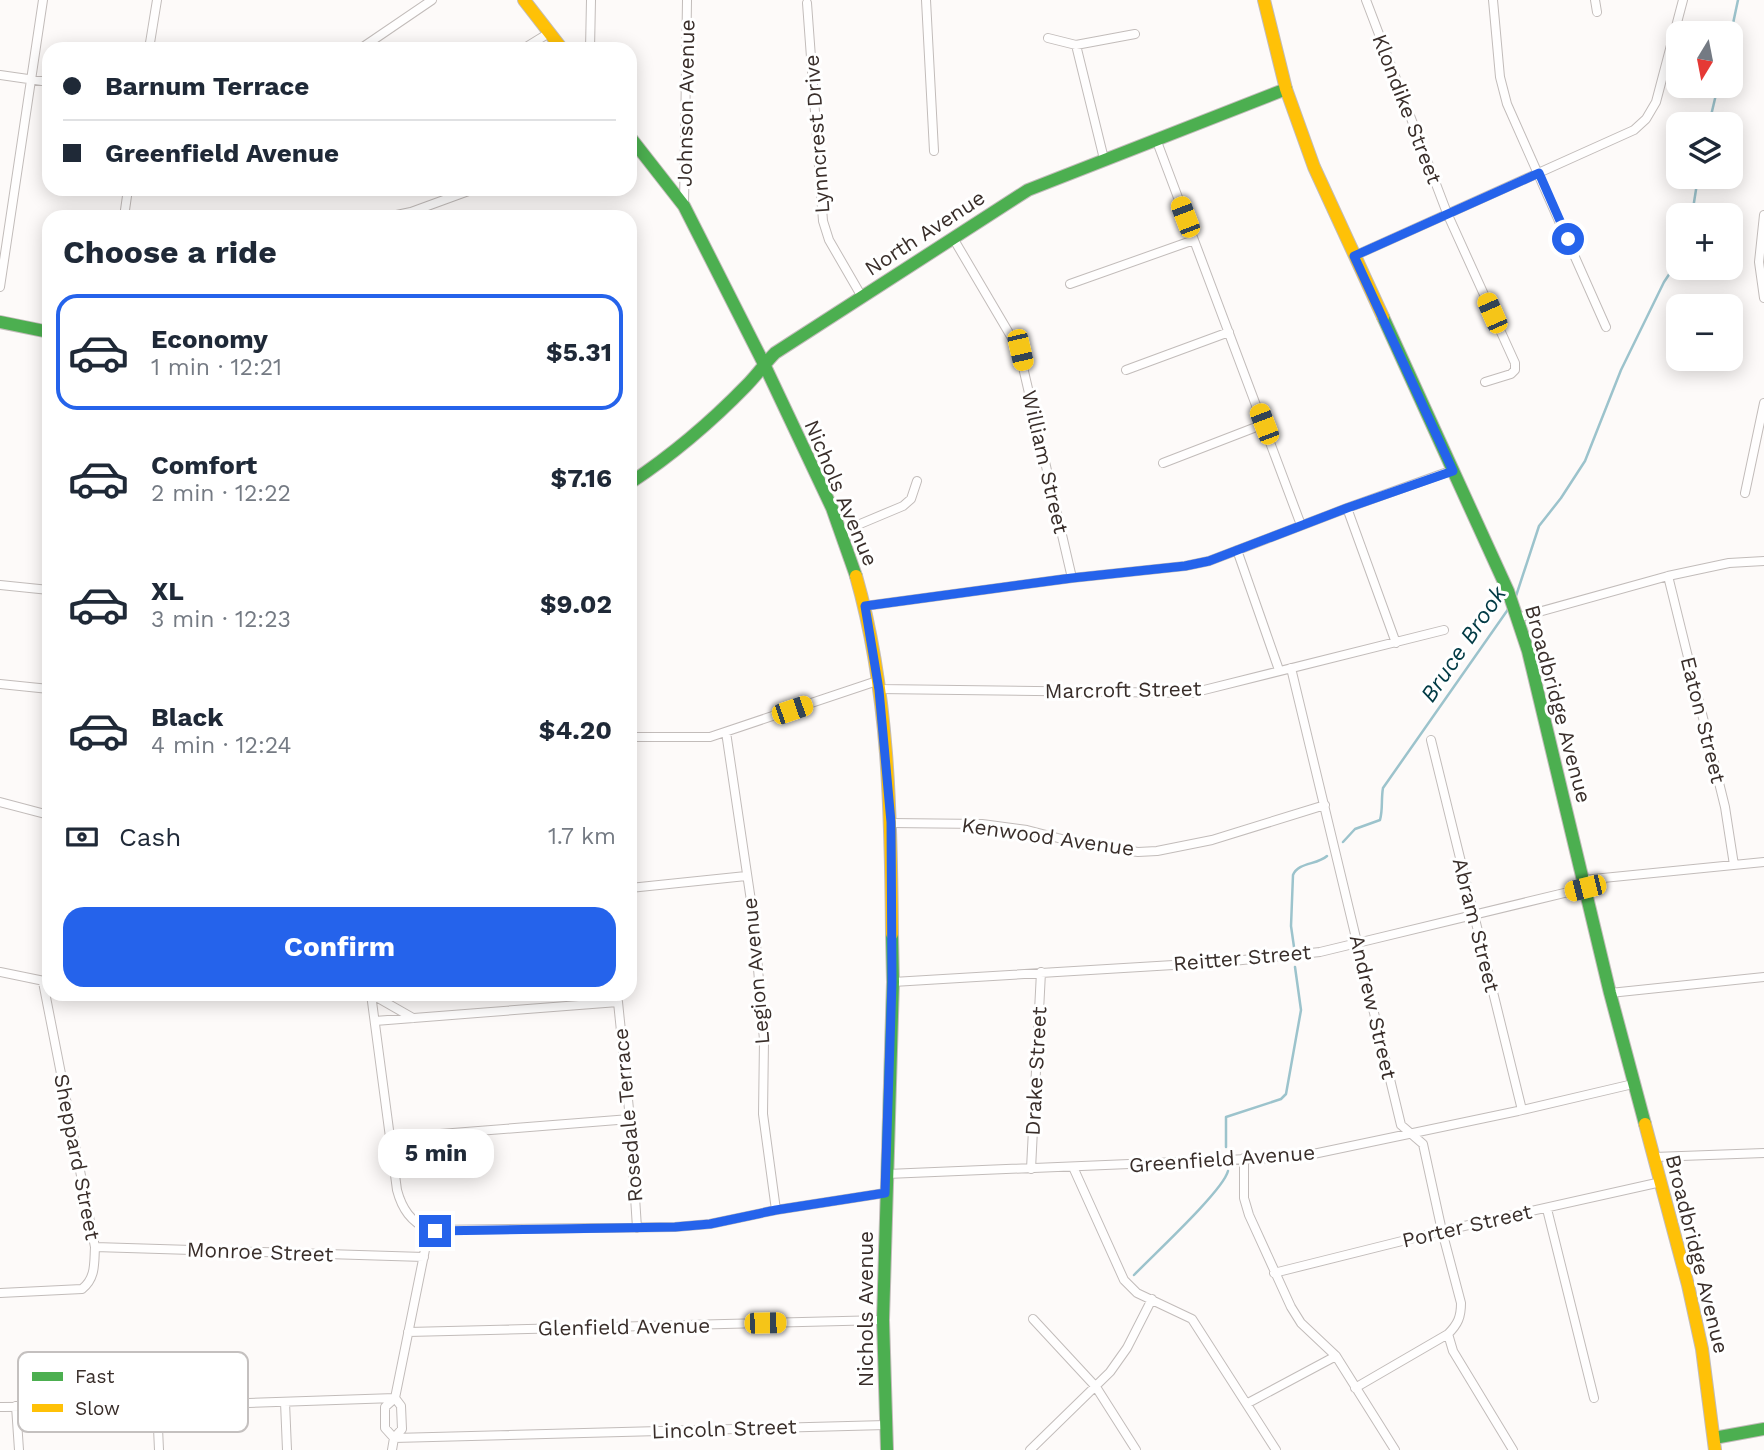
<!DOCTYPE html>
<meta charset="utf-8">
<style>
:root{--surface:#fff;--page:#f2f2f3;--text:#1f2937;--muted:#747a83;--line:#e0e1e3;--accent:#2563eb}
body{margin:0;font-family:"Work Sans",sans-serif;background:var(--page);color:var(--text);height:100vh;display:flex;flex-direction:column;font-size:26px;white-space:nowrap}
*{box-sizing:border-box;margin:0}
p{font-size:23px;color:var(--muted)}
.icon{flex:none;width:38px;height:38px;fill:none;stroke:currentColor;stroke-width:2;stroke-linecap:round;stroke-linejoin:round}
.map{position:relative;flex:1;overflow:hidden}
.drawer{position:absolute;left:42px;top:210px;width:595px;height:791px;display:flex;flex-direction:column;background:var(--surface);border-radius:21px;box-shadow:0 4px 18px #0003}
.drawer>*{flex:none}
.banner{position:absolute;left:42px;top:42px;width:595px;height:154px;border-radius:21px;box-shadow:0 4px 18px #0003;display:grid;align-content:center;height:154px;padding:0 21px;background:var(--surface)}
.needle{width:46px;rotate:190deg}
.controls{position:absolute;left:1666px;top:21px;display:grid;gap:14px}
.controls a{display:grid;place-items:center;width:77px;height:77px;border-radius:14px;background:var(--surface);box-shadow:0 4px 18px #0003;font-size:35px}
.end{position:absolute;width:32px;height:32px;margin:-16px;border:9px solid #2563eb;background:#fff;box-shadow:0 0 0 4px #fff}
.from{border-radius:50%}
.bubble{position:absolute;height:49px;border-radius:21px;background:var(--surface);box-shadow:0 4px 18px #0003;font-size:23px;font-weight:700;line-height:49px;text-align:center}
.car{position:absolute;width:21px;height:42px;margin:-21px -10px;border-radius:9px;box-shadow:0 0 5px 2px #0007;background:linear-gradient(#f5c518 24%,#345 0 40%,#f5c518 0 76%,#345 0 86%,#f5c518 0)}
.banner b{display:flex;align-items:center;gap:24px;height:66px;font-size:26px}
.banner b+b{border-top:2px solid var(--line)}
.banner i{width:18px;height:18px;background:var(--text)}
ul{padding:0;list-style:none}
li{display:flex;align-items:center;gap:21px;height:116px;margin:0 14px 10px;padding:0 7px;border:4px solid transparent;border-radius:21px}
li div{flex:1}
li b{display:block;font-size:26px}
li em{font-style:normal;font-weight:700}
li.current{border-color:var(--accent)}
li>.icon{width:63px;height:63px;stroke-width:1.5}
h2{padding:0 21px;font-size:32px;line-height:84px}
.pay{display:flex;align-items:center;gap:18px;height:77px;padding:0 21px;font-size:26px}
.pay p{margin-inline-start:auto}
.button{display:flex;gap:14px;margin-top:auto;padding:14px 21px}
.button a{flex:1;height:80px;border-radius:21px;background:var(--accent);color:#fff;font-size:28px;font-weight:700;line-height:80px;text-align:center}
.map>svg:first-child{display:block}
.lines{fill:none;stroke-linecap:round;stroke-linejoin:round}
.stream{stroke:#9cc3cc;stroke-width:2.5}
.street-casing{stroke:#c2bcba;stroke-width:10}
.fast-casing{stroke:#c2bcba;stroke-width:14}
.slow-casing{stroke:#c2bcba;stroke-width:14}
.street{stroke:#fffefe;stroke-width:8}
.fast{stroke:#4caf50;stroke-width:12}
.slow{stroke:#ffc107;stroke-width:12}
.route{stroke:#2563eb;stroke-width:9}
.labels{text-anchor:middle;stroke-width:6;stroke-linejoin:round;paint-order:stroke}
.street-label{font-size:21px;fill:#392e2a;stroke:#fff}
.water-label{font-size:23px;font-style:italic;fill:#013a44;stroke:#fff}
.key{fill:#fff;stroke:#c4c0bf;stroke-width:2}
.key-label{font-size:19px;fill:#392e2a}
</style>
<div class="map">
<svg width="1764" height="1450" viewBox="0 0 1764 1450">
<rect width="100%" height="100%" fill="#fdfaf9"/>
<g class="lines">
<path class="stream" d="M 1731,33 L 1738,0
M 1709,124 L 1718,86
M 1692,215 L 1698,177
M 1516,596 L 1539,526 L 1561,498 L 1585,461 L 1621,370 L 1664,282 L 1676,264 L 1678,254
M 1343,842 L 1355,829 L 1380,820 C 1383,809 1381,799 1383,788 L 1509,608
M 1294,947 L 1291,926 L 1293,875 C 1298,862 1317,865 1327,856
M 1226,1147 L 1226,1117 L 1281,1099 L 1286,1094 L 1301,1010 L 1295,967
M 1134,1275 C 1152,1256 1223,1191 1228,1171"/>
<g class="street-casing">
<path id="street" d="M 926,0 L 934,151
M 1366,0 L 1447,213 L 1515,363 L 1515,370 L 1511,374 L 1485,382
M 1493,0 L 1500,77 L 1507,104 L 1606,327
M 1595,0 L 1597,12
M 807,3 L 823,221 L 829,240 L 862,297
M 1048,38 L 1076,45 L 1135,34
M 1076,45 L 1104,159
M 149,49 L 157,0
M 360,49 L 432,0
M 523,49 L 549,33
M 590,49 L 591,0
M 0,75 L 49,82
M 1156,139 L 1301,525
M 684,206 L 687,0
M 1764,215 L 1759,262 L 1764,298
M 124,217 L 128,189
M 387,217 L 411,212 L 474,189
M 953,238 L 1019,350 L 1072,578
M 1354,256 L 1634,130 L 1646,119 L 1656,102 L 1683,0
M 1070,284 L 1194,240
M 0,287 L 43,0
M 1126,370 L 1229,332
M 1163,463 L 1264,424
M 1745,493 L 1764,403
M 1347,508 L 1396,643
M 841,532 L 903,506 L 911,499 L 917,481
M 1237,550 L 1279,670
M 1668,576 L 1725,807 L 1734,865
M 0,585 L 49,590
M 865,606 L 1072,578 L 1185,566 L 1209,561 L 1347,508 L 1453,470
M 1517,618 L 1668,576 L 1729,563 L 1764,561
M 1291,668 L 1401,1125 L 1423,1144 L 1442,1231 L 1461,1303 C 1461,1317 1458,1324 1448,1334 L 1355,1388
M 0,684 L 49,689
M 879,689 L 1192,693 L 1444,630
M 726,732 L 754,921 L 764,1040 L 763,1114 L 776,1210
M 630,737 L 710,737 L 877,681
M 1431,740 L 1522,1110
M 0,802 L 49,815
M 891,823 L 982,824 L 1027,830 L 1085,845 L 1138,852 L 1157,851 L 1212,840 L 1325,805
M 1583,880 L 1764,862
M 630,888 L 746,876
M 0,972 L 49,982
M 893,982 L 1223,962 L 1320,952 L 1585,888
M 1610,993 L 1764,977
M 371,994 L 397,1190 C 402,1209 411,1222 429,1230 L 395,1398 L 385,1407 L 385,1428 L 394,1438
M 371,994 L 413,1018
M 375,1021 L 618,1002 L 630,1119 L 637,1228
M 389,1138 L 630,1119
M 1654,1157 L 1764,1153
M 1244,1158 L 1244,1198 L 1249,1215 L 1291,1307 L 1301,1323 L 1336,1356 L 1395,1450
M 1073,1167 L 1124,1280 L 1137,1293 L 1192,1319 L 1276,1450
M 1031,1169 L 1041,972
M 887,1174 L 1299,1157 L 1518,1111 L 1633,1084
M 1547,1209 L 1594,1398
M 429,1230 L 675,1227 L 710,1224 L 776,1210 L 885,1193
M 95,1247 L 424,1257
M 1274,1273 L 1442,1231 L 1661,1182
M 0,1293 L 82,1289 C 96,1278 94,1263 95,1247 L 43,982
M 1033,1319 L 1096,1387 L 1136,1450
M 408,1332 L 883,1320
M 1448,1334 L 1453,1351 L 1513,1450
M 285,1402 L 287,1450
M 1248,1403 L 1336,1356
M 16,1406 L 19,1450
M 157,1406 L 159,1450
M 0,1407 L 157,1406 L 395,1398
M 394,1438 L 886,1425
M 392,1450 L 394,1438 L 402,1429 L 401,1406 L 395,1398
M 1030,1450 L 1110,1372 L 1127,1348 L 1152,1299"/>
</g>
<g class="fast-casing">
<path id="fast" d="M 630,137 L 684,206 L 764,364 L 832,508 L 856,576
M 1383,317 L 1508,591 L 1528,651 L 1610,993 L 1645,1124
M 0,322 L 49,332
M 630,483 C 672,455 711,422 746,386 C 757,375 765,363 775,353 L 1028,190 L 1286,89
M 1714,1438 L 1764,1429
M 887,1450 L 883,1320 L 893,982 L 892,934"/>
</g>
<g class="slow-casing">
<path id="slow" d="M 524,0 L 562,49
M 1264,0 L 1286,89 L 1314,167 L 1383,317
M 856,576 C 889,691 891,815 892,934
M 1645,1124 L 1688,1285 L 1702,1349 L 1715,1450"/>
</g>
<use href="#street" class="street"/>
<use href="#fast" class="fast"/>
<use href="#slow" class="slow"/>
</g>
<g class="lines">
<path class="route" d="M 435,1231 L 675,1227 L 710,1224 L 776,1210 L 885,1193 L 892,982 L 891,822 L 879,690 L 865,606 L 1072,578 L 1185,566 L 1209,561 L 1347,508 L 1453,471 L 1354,256 L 1539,173 L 1568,239"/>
</g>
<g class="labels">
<g class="street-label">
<text transform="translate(686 103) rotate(-89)" y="7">Johnson Avenue</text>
<text transform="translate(1407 109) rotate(69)" y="7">Klondike Street</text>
<text transform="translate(817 134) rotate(-94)" y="7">Lynncrest Drive</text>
<text transform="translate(925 233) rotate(-33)" y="7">North Avenue</text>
<text transform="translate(1045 462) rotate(77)" y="7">William Street</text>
<text transform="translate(841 493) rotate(67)" y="7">Nichols Avenue</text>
<text transform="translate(1123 690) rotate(-1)" y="7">Marcroft Street</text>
<text transform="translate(1558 704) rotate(75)" y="7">Broadbridge Avenue</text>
<text transform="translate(1703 720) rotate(76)" y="7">Eaton Street</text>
<text transform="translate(1048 837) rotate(8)" y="7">Kenwood Avenue</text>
<text transform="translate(1476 925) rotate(76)" y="7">Abram Street</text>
<text transform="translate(1242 958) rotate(-5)" y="7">Reitter Street</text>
<text transform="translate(756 971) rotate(-95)" y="7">Legion Avenue</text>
<text transform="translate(1373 1007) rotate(77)" y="7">Andrew Street</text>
<text transform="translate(1036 1071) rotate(-87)" y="7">Drake Street</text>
<text transform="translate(628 1115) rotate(-95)" y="7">Rosedale Terrace</text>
<text transform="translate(77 1157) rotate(79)" y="7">Sheppard Street</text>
<text transform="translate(1222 1159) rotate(-4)" y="7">Greenfield Avenue</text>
<text transform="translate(1467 1226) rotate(-13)" y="7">Porter Street</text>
<text transform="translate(260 1252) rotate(2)" y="7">Monroe Street</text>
<text transform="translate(1697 1254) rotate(76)" y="7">Broadbridge Avenue</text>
<text transform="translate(866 1309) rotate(-90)" y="7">Nichols Avenue</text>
<text transform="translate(624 1327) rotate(-1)" y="7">Glenfield Avenue</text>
<text transform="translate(724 1429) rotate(-2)" y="7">Lincoln Street</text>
</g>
<g class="water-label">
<text transform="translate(1463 644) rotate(-56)" y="8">Bruce Brook</text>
</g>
</g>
<rect x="18" y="1352" width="230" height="80" rx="10" class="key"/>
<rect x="32" y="1372" width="31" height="9" fill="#4caf50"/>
<rect x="32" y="1404" width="31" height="8" fill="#ffc107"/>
<g class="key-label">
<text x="75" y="1383">Fast</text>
<text x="75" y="1415">Slow</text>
</g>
</svg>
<div class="controls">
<a><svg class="needle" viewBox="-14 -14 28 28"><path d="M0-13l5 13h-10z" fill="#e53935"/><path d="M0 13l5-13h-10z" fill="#747a83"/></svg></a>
<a><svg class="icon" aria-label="layers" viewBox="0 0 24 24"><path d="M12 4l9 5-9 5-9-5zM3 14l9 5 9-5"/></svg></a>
<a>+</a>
<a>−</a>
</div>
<i class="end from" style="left:1568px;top:239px"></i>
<i class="end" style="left:435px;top:1231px"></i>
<div class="bubble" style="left:378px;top:1129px;width:116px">5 min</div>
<i class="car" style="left:1185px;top:217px;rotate:339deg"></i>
<i class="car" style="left:1492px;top:313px;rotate:336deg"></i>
<i class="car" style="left:1020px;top:350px;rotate:167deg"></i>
<i class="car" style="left:1264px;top:424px;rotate:339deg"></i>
<i class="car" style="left:792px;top:710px;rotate:71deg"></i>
<i class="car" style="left:1585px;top:888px;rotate:256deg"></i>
<i class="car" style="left:765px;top:1323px;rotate:89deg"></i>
<div class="banner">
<b><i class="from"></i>Barnum Terrace</b>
<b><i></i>Greenfield Avenue</b>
</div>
<section class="drawer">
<h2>Choose a ride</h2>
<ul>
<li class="current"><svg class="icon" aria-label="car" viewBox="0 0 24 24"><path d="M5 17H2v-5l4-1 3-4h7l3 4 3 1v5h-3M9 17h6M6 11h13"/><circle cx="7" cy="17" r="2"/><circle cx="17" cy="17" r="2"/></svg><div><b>Economy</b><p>1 min · 12:21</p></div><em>$5.31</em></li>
<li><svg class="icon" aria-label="car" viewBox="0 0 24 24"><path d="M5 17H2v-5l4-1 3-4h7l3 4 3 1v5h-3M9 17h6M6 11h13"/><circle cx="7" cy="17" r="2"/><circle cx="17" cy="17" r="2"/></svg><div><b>Comfort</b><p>2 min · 12:22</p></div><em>$7.16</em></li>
<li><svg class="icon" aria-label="car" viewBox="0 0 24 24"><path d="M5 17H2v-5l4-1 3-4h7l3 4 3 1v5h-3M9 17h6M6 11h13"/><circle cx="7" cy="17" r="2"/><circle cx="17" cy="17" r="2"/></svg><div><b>XL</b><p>3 min · 12:23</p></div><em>$9.02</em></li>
<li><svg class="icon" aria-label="car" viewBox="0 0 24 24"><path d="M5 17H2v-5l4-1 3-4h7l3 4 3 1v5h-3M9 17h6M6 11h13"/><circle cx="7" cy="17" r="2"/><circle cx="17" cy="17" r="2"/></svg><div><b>Black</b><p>4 min · 12:24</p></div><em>$4.20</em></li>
</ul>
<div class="pay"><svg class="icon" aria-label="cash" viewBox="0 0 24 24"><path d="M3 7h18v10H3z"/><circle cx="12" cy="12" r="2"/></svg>Cash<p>1.7 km</p></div>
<div class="button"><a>Confirm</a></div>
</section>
</div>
